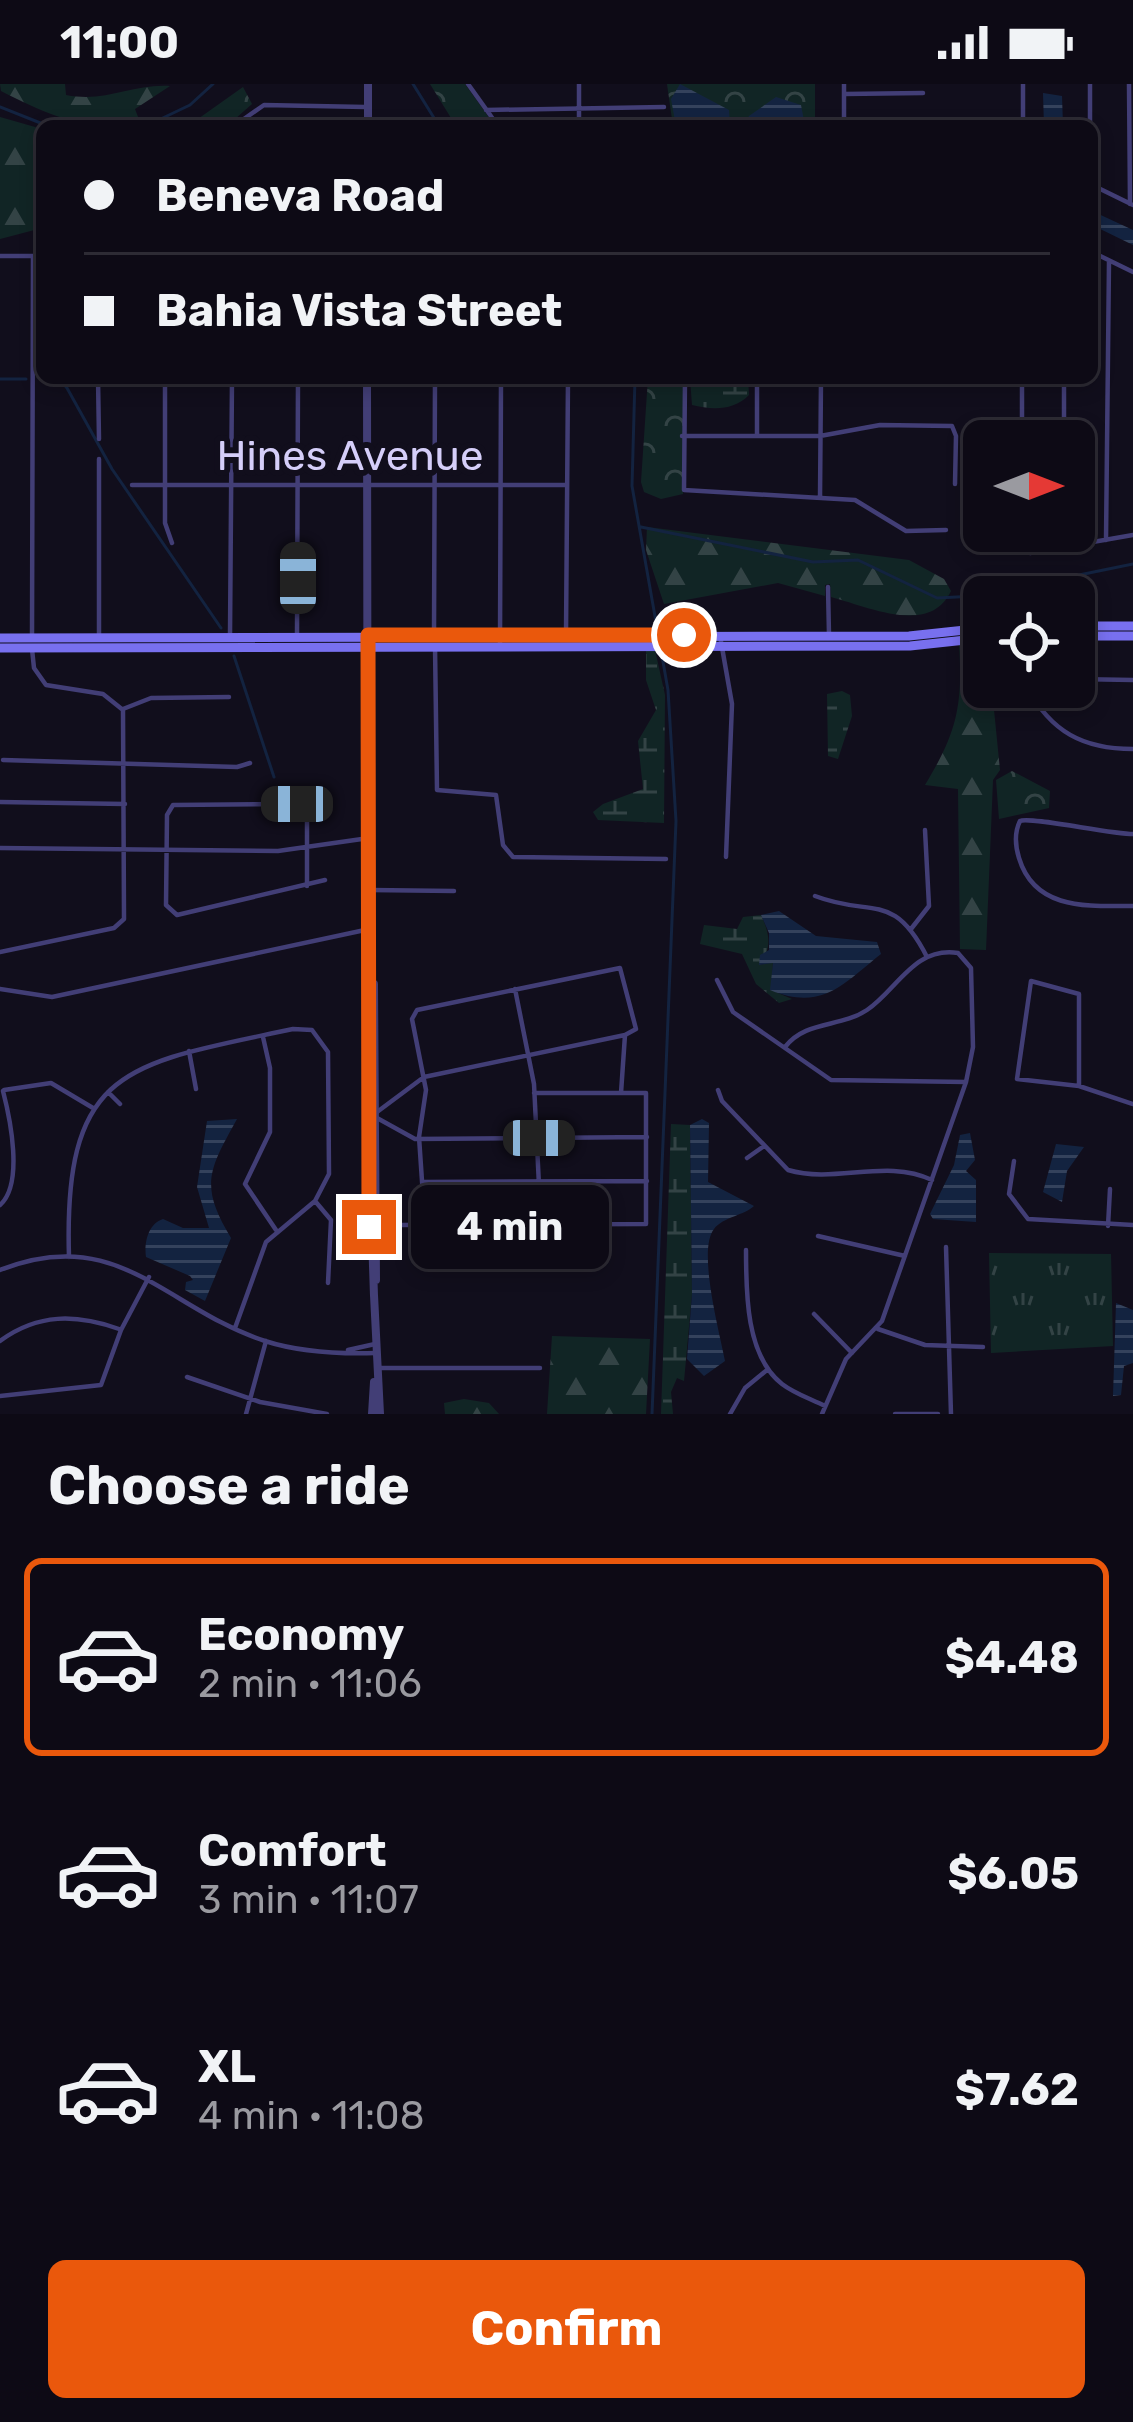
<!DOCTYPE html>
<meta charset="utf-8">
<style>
:root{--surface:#0d0a15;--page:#16131e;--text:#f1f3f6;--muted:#9a9aa0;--line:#2d2b34;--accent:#ea580c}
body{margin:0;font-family:Rubik,sans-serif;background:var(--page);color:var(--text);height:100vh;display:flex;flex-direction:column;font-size:45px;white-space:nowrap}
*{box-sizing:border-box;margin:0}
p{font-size:39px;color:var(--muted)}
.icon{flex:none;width:66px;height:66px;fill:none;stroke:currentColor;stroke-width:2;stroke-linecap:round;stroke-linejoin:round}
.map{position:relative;height:1330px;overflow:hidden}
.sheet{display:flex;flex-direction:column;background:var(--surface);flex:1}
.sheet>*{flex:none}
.hud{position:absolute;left:36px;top:36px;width:1062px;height:264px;border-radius:18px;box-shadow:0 6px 18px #0003,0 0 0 3px var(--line);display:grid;align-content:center;height:264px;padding:0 48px;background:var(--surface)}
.needle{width:78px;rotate:90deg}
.tools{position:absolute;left:963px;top:336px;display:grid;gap:24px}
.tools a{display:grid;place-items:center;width:132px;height:132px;border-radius:18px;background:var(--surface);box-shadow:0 6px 18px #0003,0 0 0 3px var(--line);font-size:60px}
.end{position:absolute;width:54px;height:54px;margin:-27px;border:15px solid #ea580c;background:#fff;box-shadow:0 0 0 6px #fff}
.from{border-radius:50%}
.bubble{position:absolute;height:84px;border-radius:18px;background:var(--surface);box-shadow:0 6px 18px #0003,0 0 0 3px var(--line);font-size:39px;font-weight:700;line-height:84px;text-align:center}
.car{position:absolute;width:36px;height:72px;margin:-36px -18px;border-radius:15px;box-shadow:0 0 9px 3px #0007;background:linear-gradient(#222 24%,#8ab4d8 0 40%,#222 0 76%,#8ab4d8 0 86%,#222 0)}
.hud b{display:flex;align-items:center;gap:42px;height:114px;font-size:45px}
.hud b+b{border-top:3px solid var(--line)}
.hud i{width:30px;height:30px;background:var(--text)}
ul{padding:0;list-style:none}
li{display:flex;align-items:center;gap:36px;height:198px;margin:0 24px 18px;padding:0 24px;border:6px solid transparent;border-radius:18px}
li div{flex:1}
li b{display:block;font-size:45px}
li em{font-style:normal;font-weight:700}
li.current{border-color:var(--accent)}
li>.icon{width:108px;height:108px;stroke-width:1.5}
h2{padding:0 48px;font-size:54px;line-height:144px}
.primary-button{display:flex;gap:24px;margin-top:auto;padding:24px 48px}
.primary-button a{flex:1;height:138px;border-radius:18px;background:var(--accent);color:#fff;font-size:48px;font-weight:700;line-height:138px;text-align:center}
.status{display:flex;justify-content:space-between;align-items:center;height:84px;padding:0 60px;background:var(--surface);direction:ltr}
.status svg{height:33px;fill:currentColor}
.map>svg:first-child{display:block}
.grass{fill:url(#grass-tufts)}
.forest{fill:url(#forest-firs)}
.wetland{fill:url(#wetland-marsh)}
.park{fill:url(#park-crowns)}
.water{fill:url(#water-rules)}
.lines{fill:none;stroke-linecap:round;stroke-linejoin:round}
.stream{stroke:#132340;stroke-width:3}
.minor{stroke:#423e76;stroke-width:4.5}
.tertiary{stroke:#423e76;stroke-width:8}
.secondary{stroke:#7870ef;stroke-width:9}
.route{stroke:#ea580c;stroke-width:15}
.labels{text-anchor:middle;stroke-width:12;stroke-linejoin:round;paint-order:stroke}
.street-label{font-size:42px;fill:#d5cef9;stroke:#110e1c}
</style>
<div class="status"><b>11:00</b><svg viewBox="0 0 49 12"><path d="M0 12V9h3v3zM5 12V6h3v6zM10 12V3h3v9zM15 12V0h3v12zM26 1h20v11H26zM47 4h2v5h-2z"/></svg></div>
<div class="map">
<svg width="1133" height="1330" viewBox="0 0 1133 1330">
<defs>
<pattern id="grass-tufts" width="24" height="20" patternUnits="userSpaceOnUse" patternTransform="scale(3)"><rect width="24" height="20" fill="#112525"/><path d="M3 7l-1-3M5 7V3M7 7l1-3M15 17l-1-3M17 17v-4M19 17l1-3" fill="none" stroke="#334345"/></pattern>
<pattern id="forest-firs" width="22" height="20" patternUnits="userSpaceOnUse" patternTransform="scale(3)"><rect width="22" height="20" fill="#112525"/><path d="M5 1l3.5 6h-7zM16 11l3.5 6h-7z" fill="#334345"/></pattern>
<pattern id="wetland-marsh" width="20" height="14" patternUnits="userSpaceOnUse" patternTransform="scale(3)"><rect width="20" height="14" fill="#112525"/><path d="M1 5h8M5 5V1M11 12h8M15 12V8" fill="none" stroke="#334345"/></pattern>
<pattern id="park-crowns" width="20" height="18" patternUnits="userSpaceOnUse" patternTransform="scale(3)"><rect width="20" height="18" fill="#112525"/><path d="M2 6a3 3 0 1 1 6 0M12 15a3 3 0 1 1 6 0" fill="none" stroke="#334345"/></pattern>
<pattern id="water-rules" width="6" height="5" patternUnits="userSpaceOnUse" patternTransform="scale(3)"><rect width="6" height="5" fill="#132340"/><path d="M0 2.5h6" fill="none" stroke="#34425c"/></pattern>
</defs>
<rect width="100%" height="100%" fill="#110e1c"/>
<path class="grass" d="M 989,1169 L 1111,1170 L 1113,1262 L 991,1269 Z"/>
<path class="forest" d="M 0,0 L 65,0 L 66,11 C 106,19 131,0 170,2 L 135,25 L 141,41 C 89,48 47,31 1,7 Z
M 0,33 L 42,45 L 42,144 L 0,155 Z
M 647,443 L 909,476 L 944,495 L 951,507 C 930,552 869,523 831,513 L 830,500 L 825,501 L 825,512 L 778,499 L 664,520 L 646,466 Z
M 975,558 L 994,626 L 1000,686 L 993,696 L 986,866 L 960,865 L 958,705 L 925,701 C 957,648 963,622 959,560 Z
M 552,1252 L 650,1255 L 646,1330 L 547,1330 Z
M 464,1315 L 489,1319 L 499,1330 L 445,1330 L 444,1319 Z"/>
<path class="wetland" d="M 690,294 L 748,294 L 749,311 C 733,327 712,326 692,321 Z
M 655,566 L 665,611 L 664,739 L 598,736 L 593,728 L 603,720 L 643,705 L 638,657 L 656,626 L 646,596 L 646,567 Z
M 842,607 L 850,611 L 852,632 L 838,675 L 828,672 L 827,610 Z
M 761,831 C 770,851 772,862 760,881 L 773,878 L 771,906 L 792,915 L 779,919 L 756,900 L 742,870 L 700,860 L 704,841 L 737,845 L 743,833 Z
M 671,1040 L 690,1041 L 692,1210 L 684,1297 L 677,1294 L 671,1308 L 673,1330 L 661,1330 Z"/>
<path class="park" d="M 430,0 L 465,0 L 495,42 L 456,42 Z
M 667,0 L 815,0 L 815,42 L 673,42 Z
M 243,3 L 252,20 L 227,42 L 188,42 Z
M 648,294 L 683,294 L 683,410 L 661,415 L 644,408 L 641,398 Z
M 1012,687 L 1050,707 L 1049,724 L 999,735 L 996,696 Z"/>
<path class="water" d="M 680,0 L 729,26 L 730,42 L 676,42 L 671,15 Z
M 1043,9 L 1062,12 L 1063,42 L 1044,42 Z
M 776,13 L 801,21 L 805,42 L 744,42 L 749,32 Z
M 1092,127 L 1133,146 L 1133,161 L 1092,141 Z
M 779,827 L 816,852 L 877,858 L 881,870 C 844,899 823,928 770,906 L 773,879 L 759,881 L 760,871 L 769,866 L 769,849 L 761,831 Z
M 237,1035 C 209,1086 199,1101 231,1154 L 205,1217 L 185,1206 L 186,1198 L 193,1196 L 190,1192 L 146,1173 C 144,1159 148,1140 163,1135 L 183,1144 L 209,1144 L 197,1103 L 207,1037 Z
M 702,1035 L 709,1039 L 708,1098 L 754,1122 C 745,1131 723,1133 714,1145 C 697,1166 720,1250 725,1277 L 704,1292 L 687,1275 L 692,1210 L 690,1041 Z
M 970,1049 L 975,1076 L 966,1087 L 976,1096 L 976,1138 L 933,1135 L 930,1130 L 954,1081 L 960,1051 Z
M 1056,1060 L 1084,1063 L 1067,1087 L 1062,1118 L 1043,1108 Z
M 1116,1219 L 1133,1226 L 1133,1279 L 1124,1282 L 1121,1311 L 1113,1312 Z"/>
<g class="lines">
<path class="stream" d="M 413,0 L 439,42
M 0,23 L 48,42
M 146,42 L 190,21 L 213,0
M 635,294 L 632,402 L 668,606 L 676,737 L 652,1330
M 0,295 L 26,295
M 42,295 L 59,294 L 67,304 L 112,385 L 221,544
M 641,443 L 813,478 L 858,476 L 937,514 L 976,512 L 1133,480
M 234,572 L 274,693"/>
<path class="minor" d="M 468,0 L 498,42
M 1129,0 L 1130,120
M 844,10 L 923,9
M 486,26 L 664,23
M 234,42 L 264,21 L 365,23
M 579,42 L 579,0
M 844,42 L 844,0
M 1023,42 L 1023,0
M 1090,42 L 1090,0
M 1092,101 L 1133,121
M 1092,168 L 1133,188
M 0,172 L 33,172 L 32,554
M 98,294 L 99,355
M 165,294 L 165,439 L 172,459
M 685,294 L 684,406 L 855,416 L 906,447 L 946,446
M 757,294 L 757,352
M 682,352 L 820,352 L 880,341 L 952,342 L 956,352 L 955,400
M 1022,357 L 1022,294
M 1064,357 L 1064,294
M 99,375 L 99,554
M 132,401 L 567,401
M 820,414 L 821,294
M 1022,447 L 1022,463 L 1030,469 L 1133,451
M 1064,447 L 1065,463
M 1106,456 L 1109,177
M 828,503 L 829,551
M 297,551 L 298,294
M 434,551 L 435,294
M 566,551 L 568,294
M 230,552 L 232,294
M 720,552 L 732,620 L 726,773
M 500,560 L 501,294
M 435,562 L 437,706 L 496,711 L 503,761 L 513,773 L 666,775
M 1074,595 L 1133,596
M 1027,603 C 1051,648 1083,665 1133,665
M 123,625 L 151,614 L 229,613
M 3,676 L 237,683 L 250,679
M 0,718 L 125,720
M 307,725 L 307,802
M 324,725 L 300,720 L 173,721 L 167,731 L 166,821 L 177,831 L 325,796
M 1133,750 C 1110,750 1028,732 1020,737 C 1014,749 1015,761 1019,774 C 1035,827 1089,822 1133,822
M 0,764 L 278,767 L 369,754
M 370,806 L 454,807
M 815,812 C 872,834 893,806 927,873
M 911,845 L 929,822 L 925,746
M 0,868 L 114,844 L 124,835 L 123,626 L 103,610 L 46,601 L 34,584 L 32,565
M 717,896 L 733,928 L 831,996 L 966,998
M 0,905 L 52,913 L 365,846
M 515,905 L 534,1000 L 541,1142
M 263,953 L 270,984 L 270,1048 L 245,1100 L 276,1146
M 785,963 C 806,936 840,944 867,926 C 897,906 914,862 958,869 L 971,884 L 973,963 L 966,998 L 882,1237 L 846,1275 L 822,1330
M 189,967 L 196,1005
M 1079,1002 L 1079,910 L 1031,897 L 1017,995 L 1079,1002 L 1133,1020
M 4,1006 L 51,999 L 93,1024
M 718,1006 L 722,1017 L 788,1086 C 836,1100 886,1074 932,1096
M 108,1008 L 120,1020
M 377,1028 L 424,993 L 625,951
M 377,1034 L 415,1055 L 647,1053
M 747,1074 L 764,1062
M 1014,1077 L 1009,1110 L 1028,1135 L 1133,1141
M 422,1098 L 647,1097
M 315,1117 L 331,1136 L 328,1199
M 0,1121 C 24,1100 10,1034 3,1007
M 402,1141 L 646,1140 L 646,1009 L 534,1009
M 425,1141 L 419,1053 L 426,1006 L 412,935 L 417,926 L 620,884 L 636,945 L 625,951 L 621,1009
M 1108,1142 L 1110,1105
M 818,1152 L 905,1172
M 946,1163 L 951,1330
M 746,1166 C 746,1209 746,1272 782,1300 C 795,1310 811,1315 825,1322
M 69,1173 C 63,980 130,980 293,945 L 312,946 L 328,968 L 329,1090 L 315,1117 L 266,1158 L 235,1244
M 0,1186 C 118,1139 166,1225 265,1257 C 299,1268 341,1270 375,1269
M 814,1230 L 852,1269
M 878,1245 L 925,1261 L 983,1263
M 0,1257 C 38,1229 76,1230 119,1245
M 348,1266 L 375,1260
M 381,1284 L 540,1284
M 187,1293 L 260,1318 L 327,1330
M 0,1312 L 101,1301 L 121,1246 L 149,1193
M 246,1330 L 266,1257
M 730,1330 L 745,1304 L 767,1286
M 895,1330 L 938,1330"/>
<path class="tertiary" d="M 368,0 L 368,42
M 367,294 L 368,1031 L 374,1212
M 374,900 L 376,1196
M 374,1211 L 380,1330
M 372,1330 L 374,1298"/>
<path class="secondary" d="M 1074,542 L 1133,542
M 1074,552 L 1133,552
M 0,554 L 909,552 L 984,544
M 0,564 L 910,562 L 984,554"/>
</g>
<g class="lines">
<path class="route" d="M 369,1143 L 368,551 L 684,551"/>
</g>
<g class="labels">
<g class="street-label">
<text x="350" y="386">Hines Avenue</text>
</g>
</g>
</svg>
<div class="tools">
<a><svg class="needle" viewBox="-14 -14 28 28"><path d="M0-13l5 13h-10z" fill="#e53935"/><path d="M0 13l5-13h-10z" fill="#9a9aa0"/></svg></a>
<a><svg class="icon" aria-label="locate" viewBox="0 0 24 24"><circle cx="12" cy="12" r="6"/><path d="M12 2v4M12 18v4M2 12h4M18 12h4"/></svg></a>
</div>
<i class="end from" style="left:684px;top:551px"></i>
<i class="end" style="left:369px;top:1143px"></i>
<div class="bubble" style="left:411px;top:1101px;width:198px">4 min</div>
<i class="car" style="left:298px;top:494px;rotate:0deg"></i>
<i class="car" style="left:297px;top:720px;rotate:270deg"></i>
<i class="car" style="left:539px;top:1054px;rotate:90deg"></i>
<div class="hud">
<b><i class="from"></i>Beneva Road</b>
<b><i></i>Bahia Vista Street</b>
</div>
</div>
<section class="sheet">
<h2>Choose a ride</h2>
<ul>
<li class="current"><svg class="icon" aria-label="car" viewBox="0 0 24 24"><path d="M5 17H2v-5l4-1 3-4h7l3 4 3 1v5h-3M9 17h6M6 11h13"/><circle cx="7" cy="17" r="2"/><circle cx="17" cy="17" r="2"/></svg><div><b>Economy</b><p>2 min · 11:06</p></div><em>$4.48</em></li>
<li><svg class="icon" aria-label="car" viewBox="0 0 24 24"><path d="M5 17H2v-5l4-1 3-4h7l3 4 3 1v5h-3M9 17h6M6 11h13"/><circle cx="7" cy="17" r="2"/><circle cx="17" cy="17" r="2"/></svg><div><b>Comfort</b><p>3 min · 11:07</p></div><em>$6.05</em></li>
<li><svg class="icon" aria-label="car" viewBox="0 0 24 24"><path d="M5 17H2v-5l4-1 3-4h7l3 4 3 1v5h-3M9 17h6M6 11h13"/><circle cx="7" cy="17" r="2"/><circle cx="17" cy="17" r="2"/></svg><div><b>XL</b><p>4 min · 11:08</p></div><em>$7.62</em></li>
</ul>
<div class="primary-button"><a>Confirm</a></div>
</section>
